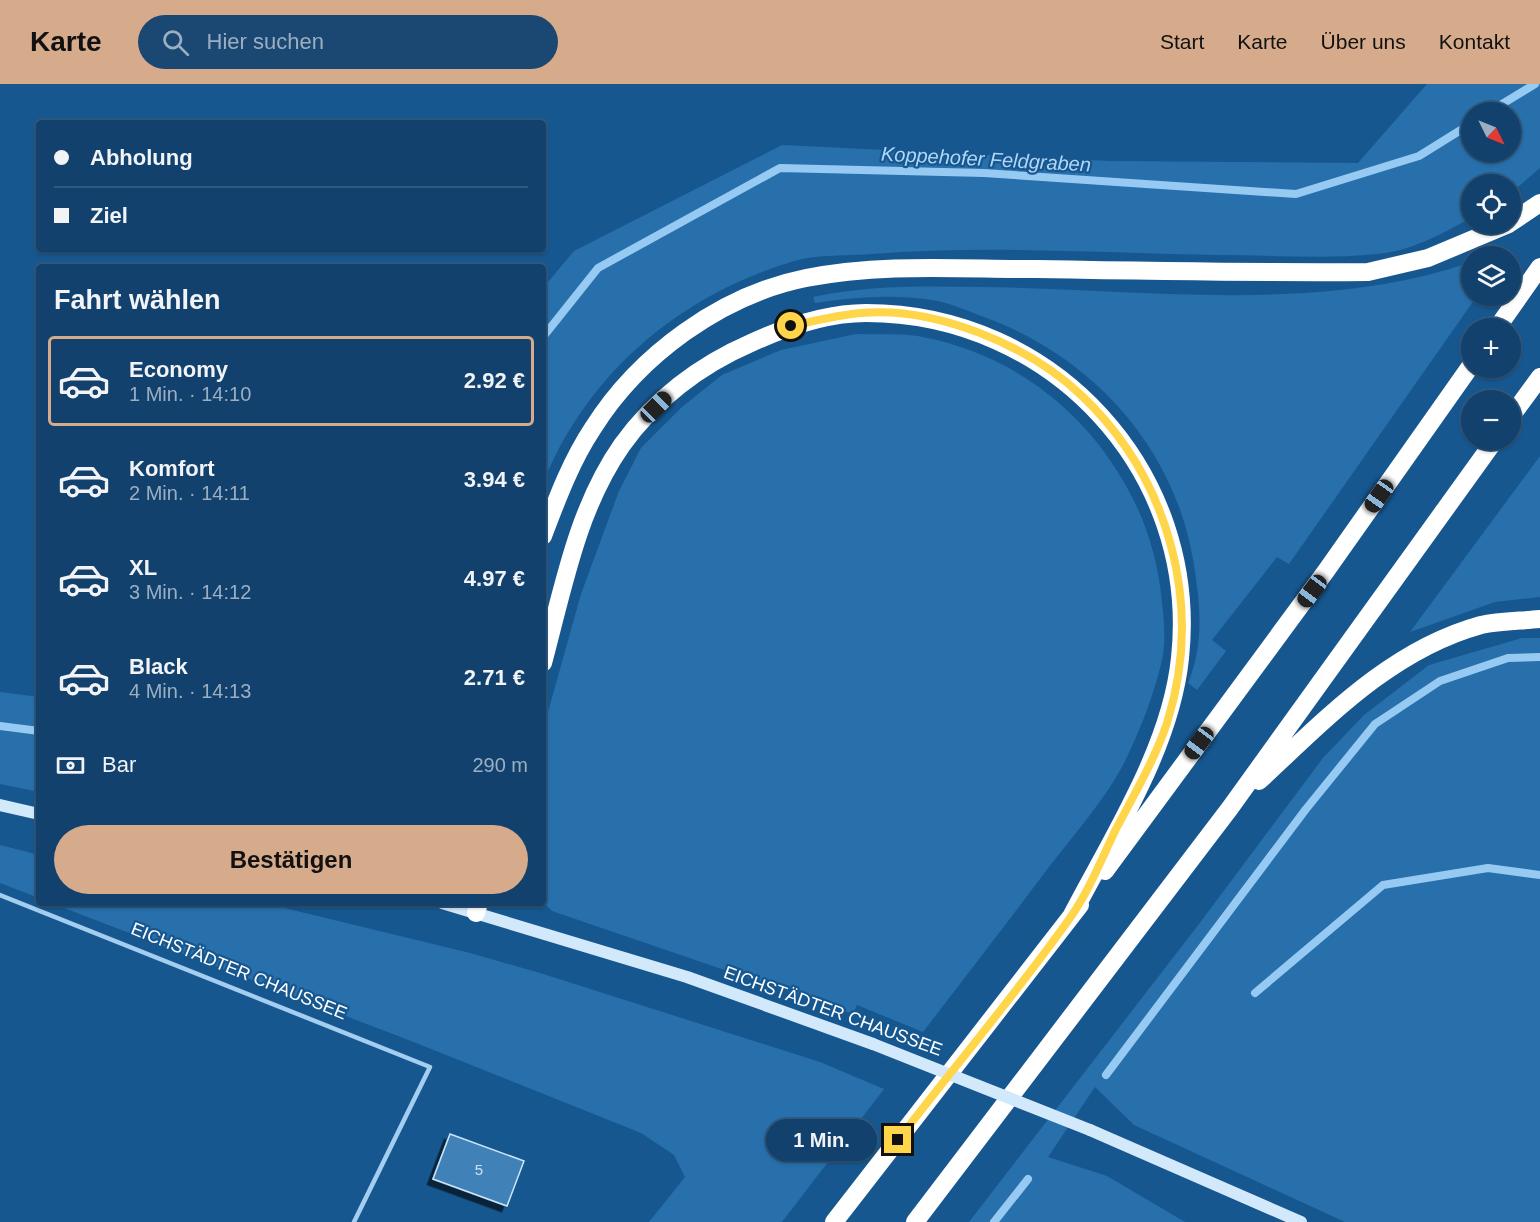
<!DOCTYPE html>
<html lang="de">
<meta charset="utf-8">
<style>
:root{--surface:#11416c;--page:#1a4872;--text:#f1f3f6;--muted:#9cafc2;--line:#305a7f;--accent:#d6ab8b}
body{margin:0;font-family:Arial,sans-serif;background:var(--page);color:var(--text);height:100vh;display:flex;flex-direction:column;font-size:22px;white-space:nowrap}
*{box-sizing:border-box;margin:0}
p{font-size:20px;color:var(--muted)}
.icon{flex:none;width:33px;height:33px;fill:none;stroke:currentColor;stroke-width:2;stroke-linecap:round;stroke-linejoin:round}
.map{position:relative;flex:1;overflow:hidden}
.panel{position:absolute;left:36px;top:180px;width:510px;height:642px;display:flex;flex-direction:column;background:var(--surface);border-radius:6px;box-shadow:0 2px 4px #0004,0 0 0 2px var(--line)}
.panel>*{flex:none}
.top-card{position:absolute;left:36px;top:36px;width:510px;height:132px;border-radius:6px;box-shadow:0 2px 4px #0004,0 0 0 2px var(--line);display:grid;align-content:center;height:132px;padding:0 18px;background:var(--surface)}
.needle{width:39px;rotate:133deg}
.controls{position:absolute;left:1461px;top:18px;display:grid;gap:12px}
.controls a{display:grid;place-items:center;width:60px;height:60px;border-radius:50%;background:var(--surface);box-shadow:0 2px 4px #0004,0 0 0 2px var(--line);font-size:30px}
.end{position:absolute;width:27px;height:27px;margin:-14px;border:8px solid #ffd54a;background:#111;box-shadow:0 0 0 3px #111}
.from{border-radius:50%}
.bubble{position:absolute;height:42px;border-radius:21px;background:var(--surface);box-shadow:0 2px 4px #0004,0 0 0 2px var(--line);font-size:20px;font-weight:600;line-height:42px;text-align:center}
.car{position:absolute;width:18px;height:36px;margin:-18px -9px;border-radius:8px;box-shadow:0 0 4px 2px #0007;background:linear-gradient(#222 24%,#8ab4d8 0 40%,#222 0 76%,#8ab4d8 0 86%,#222 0)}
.top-card b{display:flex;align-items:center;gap:21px;height:57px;font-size:22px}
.top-card b+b{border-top:2px solid var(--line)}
.top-card i{width:15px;height:15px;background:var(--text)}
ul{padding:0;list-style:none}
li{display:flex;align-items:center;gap:18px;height:90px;margin:0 12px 9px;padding:0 6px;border:3px solid transparent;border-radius:6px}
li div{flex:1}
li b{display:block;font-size:22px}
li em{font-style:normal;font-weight:600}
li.selected{border-color:var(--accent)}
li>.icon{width:54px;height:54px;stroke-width:1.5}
h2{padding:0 18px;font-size:27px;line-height:72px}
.pay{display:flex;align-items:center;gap:15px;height:66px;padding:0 18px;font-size:22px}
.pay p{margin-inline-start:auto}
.action{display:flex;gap:12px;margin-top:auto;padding:12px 18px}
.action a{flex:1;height:69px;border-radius:36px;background:var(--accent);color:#111;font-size:24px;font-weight:600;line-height:69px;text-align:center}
header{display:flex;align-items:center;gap:36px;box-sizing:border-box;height:84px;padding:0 30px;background:var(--accent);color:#111}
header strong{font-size:28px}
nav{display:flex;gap:33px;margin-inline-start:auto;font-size:21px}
.search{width:420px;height:54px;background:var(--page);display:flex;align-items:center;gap:15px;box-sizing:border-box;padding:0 21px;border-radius:33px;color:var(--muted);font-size:22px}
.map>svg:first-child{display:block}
.green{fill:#2770ac;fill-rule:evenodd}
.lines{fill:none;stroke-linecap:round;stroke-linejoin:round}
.stream{stroke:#97caf2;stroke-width:8}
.building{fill:#4081b8;stroke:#cbe5fb;stroke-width:1.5;filter:url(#shadow)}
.lane{stroke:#a4cef0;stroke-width:4.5}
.secondary{stroke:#d2e8fb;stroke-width:12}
.highway{stroke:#fff;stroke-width:18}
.secondary-bridge{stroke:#d2e8fb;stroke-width:12}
.route{stroke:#ffd54a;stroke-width:8}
.labels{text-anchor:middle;stroke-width:4.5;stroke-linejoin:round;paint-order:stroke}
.number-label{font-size:15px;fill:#cfe0ed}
.street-label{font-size:18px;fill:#fff;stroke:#175790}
.water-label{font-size:20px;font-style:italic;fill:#b0d7f7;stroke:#175790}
</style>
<header>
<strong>Karte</strong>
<div class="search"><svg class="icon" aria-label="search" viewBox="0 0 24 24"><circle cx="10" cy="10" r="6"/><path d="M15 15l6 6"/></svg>Hier suchen</div>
<nav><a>Start</a><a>Karte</a><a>Über uns</a><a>Kontakt</a></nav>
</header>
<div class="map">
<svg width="1540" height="1138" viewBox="0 0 1540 1138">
<defs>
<filter id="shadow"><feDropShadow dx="-5.5" dy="5.5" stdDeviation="0" flood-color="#0009"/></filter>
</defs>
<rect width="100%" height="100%" fill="#175790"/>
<path class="green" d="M 1427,0 L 1540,0 L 1540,84 L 1511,109 L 1510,100 L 1472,100 L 1471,134 C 1445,148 1415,165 1385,169 C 1331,176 1274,171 1219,171 C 1105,169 986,161 872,170 C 847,172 818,170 794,177 C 680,211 588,288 543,399 L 543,204 L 574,167 L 782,61 L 1110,77 L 1358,79 ZM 1510,28 L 1510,68 L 1472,68 L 1472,28 Z
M 1471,178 L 1472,212 L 1477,212 L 1289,480 L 1277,473 L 1212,556 L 1226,567 L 1197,606 L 1188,599 C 1205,558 1200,518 1193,475 C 1173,361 1091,272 984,233 C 968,227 950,219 932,216 C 893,210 854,213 815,219 L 813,213 C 868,201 924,202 980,203 C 1139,205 1320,231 1471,178 Z
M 856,250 C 878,251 902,249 923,253 C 994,267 1055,305 1099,361 C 1136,410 1156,457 1162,518 C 1164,537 1166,558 1162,576 C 1154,611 1140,647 1124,679 C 1106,715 1067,759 1043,791 C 1003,844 963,896 923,948 L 857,921 L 853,930 L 552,827 L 543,818 L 543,646 L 581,510 L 619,407 L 641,364 L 682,323 L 722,291 L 781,266 Z
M 1540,372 L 1540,513 L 1495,518 L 1410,548 Z
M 1522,554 L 1540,554 L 1540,1138 L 1345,1138 L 1134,1041 L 1095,1003 L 1048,1073 L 1107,1092 L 1185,1138 L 969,1138 L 1199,840 L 1323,674 L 1364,631 L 1429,581 Z
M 0,608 L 39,613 L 39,708 L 0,700 Z
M 0,761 L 39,771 L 39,814 L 0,799 Z
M 51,819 L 264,819 L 470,869 L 540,889 L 820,978 L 884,1005 L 782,1138 L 649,1138 L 685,1093 L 674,1071 L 641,1049 L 411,957 Z"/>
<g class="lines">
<path class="stream" d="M 1489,28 L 1535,0
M 543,253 L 598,184 L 780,84 L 984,89 L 1296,110 L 1419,72 L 1472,39
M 0,642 L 39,647
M 1255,909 L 1383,801 L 1488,784 L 1540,791
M 1106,991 L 1306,725 L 1375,640 L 1440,597 L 1508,574 L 1540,573
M 994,1138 L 1028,1095"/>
</g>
<path class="building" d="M 450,1050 L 524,1077 L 507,1122 L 433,1095 Z"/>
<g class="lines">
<path class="lane" d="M 0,811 L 430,983 L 354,1138"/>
<path class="secondary" d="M 0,721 L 39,730
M 442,819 L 687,893 L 873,960
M 1090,1046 L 1301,1138"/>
<path class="highway" d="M 1510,139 L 1540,119
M 1497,244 L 1540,183
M 1510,334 L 1540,293
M 543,452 C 557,415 571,377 593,344 C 639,271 721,211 806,194 C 881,179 959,185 1034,185 C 1146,187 1257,189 1368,188 L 1428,174 L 1509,140
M 543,579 C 563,505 577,425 622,361 C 654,316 700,281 751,259 C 786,243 827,229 866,229 C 1053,229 1200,388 1180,574 C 1171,663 1113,752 1072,831
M 1259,697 C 1325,636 1390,566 1481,541 C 1499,537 1521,537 1540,535
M 1105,787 L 1326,487 L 1472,280
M 476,829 L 479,819
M 834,1138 L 1080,821
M 915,1138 L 1230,724 L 1495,356"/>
<path class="secondary-bridge" d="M 873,960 L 1090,1046"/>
</g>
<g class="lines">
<path class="route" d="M 791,242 C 814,237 837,231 861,229 C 935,222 1028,261 1081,311 C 1170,395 1204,522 1167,639 C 1155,675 1134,711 1116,745 C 1102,774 1089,807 1070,834 C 1016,910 955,982 898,1056"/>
</g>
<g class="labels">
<g class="number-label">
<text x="479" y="1091">5</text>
</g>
<g class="street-label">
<text transform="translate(239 887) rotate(22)" y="6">EICHSTÄDTER CHAUSSEE</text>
<text transform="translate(833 927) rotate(20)" y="6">EICHSTÄDTER CHAUSSEE</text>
</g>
<g class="water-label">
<text transform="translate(986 75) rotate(3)" y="7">Koppehofer Feldgraben</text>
</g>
</g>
</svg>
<div class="controls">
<a><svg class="needle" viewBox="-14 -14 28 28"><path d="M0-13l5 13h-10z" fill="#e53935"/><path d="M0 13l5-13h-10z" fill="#9cafc2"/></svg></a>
<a><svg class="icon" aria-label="locate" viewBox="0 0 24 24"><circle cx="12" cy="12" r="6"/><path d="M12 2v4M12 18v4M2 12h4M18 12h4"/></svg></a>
<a><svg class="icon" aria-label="layers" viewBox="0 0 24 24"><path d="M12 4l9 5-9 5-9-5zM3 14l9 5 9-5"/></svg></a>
<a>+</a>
<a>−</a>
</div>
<i class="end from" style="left:791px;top:242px"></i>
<i class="end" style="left:898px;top:1056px"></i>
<div class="bubble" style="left:766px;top:1035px;width:111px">1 Min.</div>
<i class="car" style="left:656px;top:323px;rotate:45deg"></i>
<i class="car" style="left:1379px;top:412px;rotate:215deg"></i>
<i class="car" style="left:1312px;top:507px;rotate:217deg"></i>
<i class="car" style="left:1199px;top:659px;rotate:217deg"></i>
<div class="top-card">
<b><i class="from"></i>Abholung</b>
<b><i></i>Ziel</b>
</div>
<section class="panel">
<h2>Fahrt wählen</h2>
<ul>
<li class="selected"><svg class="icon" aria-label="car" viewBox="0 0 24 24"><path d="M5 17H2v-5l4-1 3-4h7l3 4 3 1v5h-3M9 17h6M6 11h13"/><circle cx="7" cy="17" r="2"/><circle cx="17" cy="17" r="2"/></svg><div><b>Economy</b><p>1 Min. · 14:10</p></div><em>2.92 €</em></li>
<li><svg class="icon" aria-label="car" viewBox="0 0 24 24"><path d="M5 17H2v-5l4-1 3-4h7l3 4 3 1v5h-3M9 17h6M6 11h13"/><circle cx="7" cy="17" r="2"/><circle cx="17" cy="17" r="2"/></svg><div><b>Komfort</b><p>2 Min. · 14:11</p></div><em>3.94 €</em></li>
<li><svg class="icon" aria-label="car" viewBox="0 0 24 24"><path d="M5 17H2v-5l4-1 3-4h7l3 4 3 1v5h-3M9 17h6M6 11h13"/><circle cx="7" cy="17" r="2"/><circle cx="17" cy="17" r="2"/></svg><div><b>XL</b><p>3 Min. · 14:12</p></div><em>4.97 €</em></li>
<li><svg class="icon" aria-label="car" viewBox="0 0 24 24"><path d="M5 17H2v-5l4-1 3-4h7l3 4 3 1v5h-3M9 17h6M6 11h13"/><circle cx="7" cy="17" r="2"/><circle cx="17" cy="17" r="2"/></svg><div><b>Black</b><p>4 Min. · 14:13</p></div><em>2.71 €</em></li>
</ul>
<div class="pay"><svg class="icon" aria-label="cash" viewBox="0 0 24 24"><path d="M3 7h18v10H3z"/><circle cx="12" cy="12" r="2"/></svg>Bar<p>290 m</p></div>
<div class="action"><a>Bestätigen</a></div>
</section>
</div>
